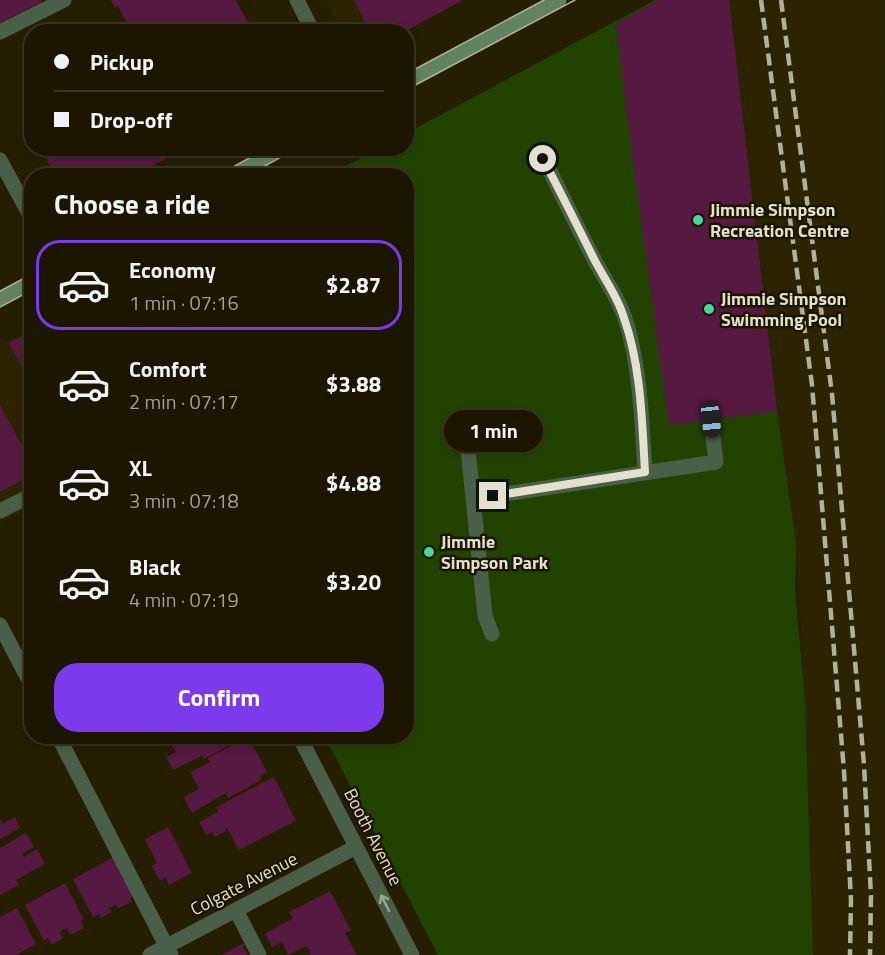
<!DOCTYPE html>
<meta charset="utf-8">
<style>
:root{--surface:#1c1601;--page:#251f0b;--text:#f1f3f6;--muted:#a09f99;--line:#3a3523;--accent:#7c3aed}
body{margin:0;font-family:"Titillium Web",sans-serif;background:var(--page);color:var(--text);height:100vh;display:flex;flex-direction:column;font-size:22px;white-space:nowrap}
*{box-sizing:border-box;margin:0}
p{font-size:20px;color:var(--muted)}
.icon{flex:none;width:33px;height:33px;fill:none;stroke:currentColor;stroke-width:2;stroke-linecap:round;stroke-linejoin:round}
.map{position:relative;flex:1;overflow:hidden}
.sheet{position:absolute;left:24px;top:168px;width:390px;height:576px;display:flex;flex-direction:column;background:var(--surface);border-radius:24px;box-shadow:0 3px 9px #0003,0 0 0 2px var(--line)}
.sheet>*{flex:none}
.hud{position:absolute;left:24px;top:24px;width:390px;height:132px;border-radius:24px;box-shadow:0 3px 9px #0003,0 0 0 2px var(--line);display:grid;align-content:center;height:132px;padding:0 30px;background:var(--surface)}
.end{position:absolute;width:27px;height:27px;margin:-14px;border:8px solid #e3e0ce;background:#111;box-shadow:0 0 0 3px #111}
.from{border-radius:50%}
.bubble{position:absolute;height:42px;border-radius:21px;background:var(--surface);box-shadow:0 3px 9px #0003,0 0 0 2px var(--line);font-size:20px;font-weight:700;line-height:42px;text-align:center}
.car{position:absolute;width:18px;height:36px;margin:-18px -9px;border-radius:8px;box-shadow:0 0 4px 2px #0007;background:linear-gradient(#222 24%,#8ab4d8 0 40%,#222 0 76%,#8ab4d8 0 86%,#222 0)}
.hud b{display:flex;align-items:center;gap:21px;height:57px;font-size:22px}
.hud b+b{border-top:2px solid var(--line)}
.hud i{width:15px;height:15px;background:var(--text)}
ul{padding:0;list-style:none}
li{display:flex;align-items:center;gap:18px;height:90px;margin:0 12px 9px;padding:0 18px;border:3px solid transparent;border-radius:24px}
li div{flex:1}
li b{display:block;font-size:22px}
li em{font-style:normal;font-weight:700}
li.selected{border-color:var(--accent)}
li>.icon{width:54px;height:54px;stroke-width:1.5}
h2{padding:0 30px;font-size:27px;line-height:72px}
.primary-button{display:flex;gap:12px;margin-top:auto;padding:12px 30px}
.primary-button a{flex:1;height:69px;border-radius:24px;background:var(--accent);color:#fff;font-size:24px;font-weight:700;line-height:69px;text-align:center}
.map>svg:first-child{display:block}
.built{fill:#2c2400}
.green{fill:#224200}
.building{fill:#561941}
.lines{fill:none;stroke-linecap:round;stroke-linejoin:round}
.service{stroke:#4a5f48;stroke-width:15}
.minor{stroke:#4a5f48;stroke-width:15}
.secondary{stroke:#61845f;stroke-width:15}
.tram{stroke:#b3af9b;stroke-width:1.5}
.rail{stroke:#b3af9b;stroke-width:4.5;stroke-dasharray:12 6;stroke-linecap:butt}
.oneway{stroke:#9ea692}
.route{stroke:#e3e0ce;stroke-width:8}
.poi-dot{fill:#49d49c;stroke:#1b1500;stroke-width:2}
.labels{text-anchor:middle;stroke-width:5;stroke-linejoin:round;paint-order:stroke}
.poi-label{font-size:18px;font-weight:bold;fill:#e3e0ce;stroke:#1b1500;text-anchor:start}
.street-label{font-size:18px;fill:#e3e0ce;stroke:#1b1500}
</style>
<div class="map">
<svg width="885" height="955" viewBox="0 0 885 955">
<rect width="100%" height="100%" fill="#251e01"/>
<path class="built" d="M 325,0 L 463,0 L 404,32 L 341,31 Z
M 729,0 L 884,0 L 885,955 L 813,955 L 805,701 L 796,542 L 777,411 Z
M 31,329 L 31,506 L 0,523 L 0,345 Z"/>
<path class="green" d="M 655,0 L 729,0 L 777,411 L 796,542 L 795,589 L 805,701 L 813,955 L 438,955 L 325,737 L 406,736 L 406,176 L 328,175 L 379,149 L 406,148 L 407,133 Z"/>
<path class="building" d="M 0,0 L 41,0 L 42,2 L 0,23 Z
M 111,0 L 236,0 L 253,32 L 132,32 L 118,6 L 115,8 Z
M 354,0 L 463,0 L 404,32 L 370,32 Z
M 659,0 L 729,0 L 777,411 L 669,425 L 631,145 L 616,24 Z
M 41,148 L 185,148 L 134,176 L 55,176 Z
M 32,331 L 32,386 L 9,343 Z
M 0,405 L 32,464 L 32,475 L 0,492 Z
M 167,736 L 237,736 L 234,738 L 236,742 L 204,759 L 202,756 L 173,770 L 166,757 L 176,752 Z
M 240,741 L 243,746 L 251,742 L 267,772 L 260,776 L 261,780 L 228,798 L 226,793 L 192,813 L 184,797 L 199,789 L 190,772 L 210,762 L 208,758 Z
M 274,777 L 296,821 L 239,850 L 227,828 L 225,829 L 226,831 L 215,837 L 213,832 L 206,835 L 199,822 L 218,812 L 216,807 Z
M 15,817 L 20,828 L 0,839 L 0,819 L 3,824 Z
M 168,827 L 192,873 L 169,885 L 165,877 L 160,881 L 152,866 L 157,863 L 145,839 Z
M 26,833 L 34,847 L 22,853 L 24,857 L 37,849 L 45,864 L 16,880 L 19,885 L 0,895 L 0,848 Z
M 114,857 L 134,895 L 130,898 L 132,902 L 118,908 L 116,905 L 109,908 L 112,912 L 101,918 L 99,914 L 93,917 L 73,879 Z
M 65,883 L 84,920 L 81,921 L 84,928 L 70,935 L 67,928 L 59,932 L 63,938 L 51,945 L 48,938 L 44,941 L 25,905 Z
M 330,891 L 351,930 L 345,933 L 357,955 L 308,955 L 311,953 L 307,946 L 288,955 L 282,942 L 272,947 L 265,934 L 293,918 L 289,912 Z
M 17,908 L 36,944 L 16,955 L 0,955 L 0,917 Z
M 244,943 L 245,945 L 243,947 L 248,955 L 221,955 Z"/>
<g class="lines">
<path class="service" d="M 0,32 L 64,0
M 544,159 C 561,193 577,227 595,261 C 605,280 618,297 625,318 C 640,365 642,422 645,472
M 468,449 L 485,616 L 492,634
M 473,499 L 716,462 L 711,420
M 0,511 L 32,495
M 0,625 L 32,686
M 58,736 L 171,955
M 236,910 L 259,955"/>
<path class="minor" d="M 297,0 L 313,32
M 0,160 L 32,219
M 299,736 L 412,955
M 150,955 L 356,847"/>
<path class="secondary" d="M 406,82 L 559,0
M 231,176 L 281,148
M 0,299 L 32,282"/>
<path class="tram" d="M 406,74 L 544,0
M 406,90 L 575,0
M 217,176 L 267,148
M 247,176 L 297,148
M 0,291 L 32,274
M 0,307 L 32,290"/>
<path class="rail" d="M 761,0 L 812,385 L 844,771 L 851,900 L 850,955
M 781,0 L 832,394 L 864,765 L 871,896 L 870,955"/>
</g>
<defs><path id="oneway-shaft" d="M-6 0H5M1.5-3L5.5 0L1.5 3" fill="none" stroke-width="1.6" stroke-linecap="round" stroke-linejoin="round" transform="scale(1.5)"/></defs>
<use class="oneway" href="#oneway-shaft" transform="translate(385 903) rotate(-117)"/>
<g class="lines">
<path class="route" d="M 493,496 L 645,472 C 642,421 641,366 624,318 C 618,297 605,280 595,261 C 578,227 561,193 543,159"/>
</g>
<g class="poi-dot">
<circle cx="698" cy="220" r="6"/>
<circle cx="709" cy="309" r="6"/>
<circle cx="429" cy="552" r="6"/>
</g>
<g class="labels">
<g class="poi-label">
<text x="710" y="216">Jimmie Simpson<tspan x="710" dy="21">Recreation Centre</tspan></text>
<text x="721" y="305">Jimmie Simpson<tspan x="721" dy="21">Swimming Pool</tspan></text>
<text x="441" y="548">Jimmie<tspan x="441" dy="21">Simpson Park</tspan></text>
</g>
<g class="street-label">
<text transform="translate(373 837) rotate(63)" y="6">Booth Avenue</text>
<text transform="translate(244 884) rotate(-27)" y="6">Colgate Avenue</text>
</g>
</g>
</svg>
<i class="end from" style="left:543px;top:159px"></i>
<i class="end" style="left:493px;top:496px"></i>
<div class="bubble" style="left:444px;top:410px;width:99px">1 min</div>
<i class="car" style="left:711px;top:420px;rotate:174deg"></i>
<div class="hud">
<b><i class="from"></i>Pickup</b>
<b><i></i>Drop-off</b>
</div>
<section class="sheet">
<h2>Choose a ride</h2>
<ul>
<li class="selected"><svg class="icon" aria-label="car" viewBox="0 0 24 24"><path d="M5 17H2v-5l4-1 3-4h7l3 4 3 1v5h-3M9 17h6M6 11h13"/><circle cx="7" cy="17" r="2"/><circle cx="17" cy="17" r="2"/></svg><div><b>Economy</b><p>1 min · 07:16</p></div><em>$2.87</em></li>
<li><svg class="icon" aria-label="car" viewBox="0 0 24 24"><path d="M5 17H2v-5l4-1 3-4h7l3 4 3 1v5h-3M9 17h6M6 11h13"/><circle cx="7" cy="17" r="2"/><circle cx="17" cy="17" r="2"/></svg><div><b>Comfort</b><p>2 min · 07:17</p></div><em>$3.88</em></li>
<li><svg class="icon" aria-label="car" viewBox="0 0 24 24"><path d="M5 17H2v-5l4-1 3-4h7l3 4 3 1v5h-3M9 17h6M6 11h13"/><circle cx="7" cy="17" r="2"/><circle cx="17" cy="17" r="2"/></svg><div><b>XL</b><p>3 min · 07:18</p></div><em>$4.88</em></li>
<li><svg class="icon" aria-label="car" viewBox="0 0 24 24"><path d="M5 17H2v-5l4-1 3-4h7l3 4 3 1v5h-3M9 17h6M6 11h13"/><circle cx="7" cy="17" r="2"/><circle cx="17" cy="17" r="2"/></svg><div><b>Black</b><p>4 min · 07:19</p></div><em>$3.20</em></li>
</ul>
<div class="primary-button"><a>Confirm</a></div>
</section>
</div>
